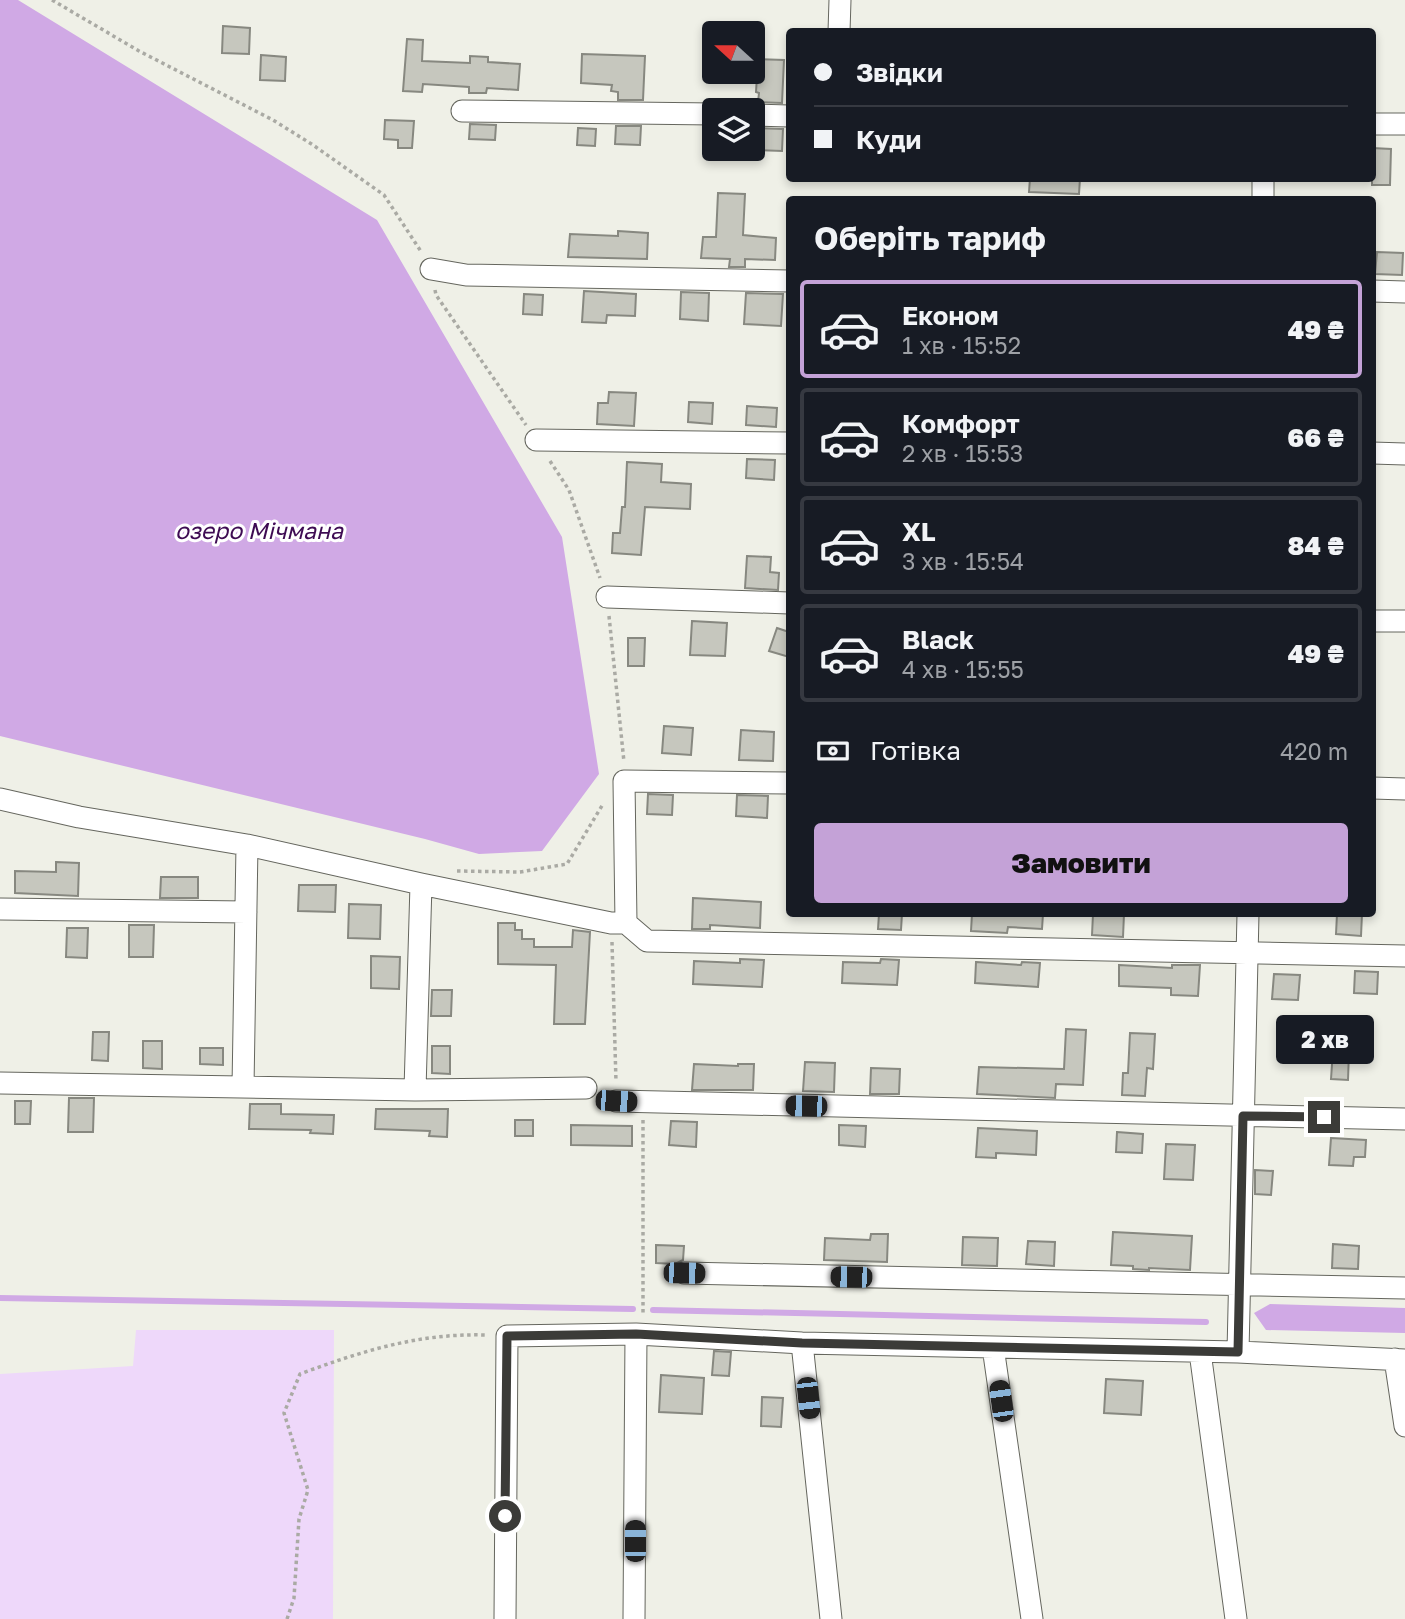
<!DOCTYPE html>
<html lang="uk">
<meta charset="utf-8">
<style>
:root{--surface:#171b24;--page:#242831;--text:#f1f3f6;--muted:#9ea1a6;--line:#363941;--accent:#c4a2d7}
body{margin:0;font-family:"Golos Text",sans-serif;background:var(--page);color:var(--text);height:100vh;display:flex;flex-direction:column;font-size:26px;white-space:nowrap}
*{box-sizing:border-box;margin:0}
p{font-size:23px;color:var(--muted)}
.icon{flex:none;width:38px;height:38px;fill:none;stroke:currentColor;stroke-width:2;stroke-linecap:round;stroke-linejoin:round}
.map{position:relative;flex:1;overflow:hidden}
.side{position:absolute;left:786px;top:196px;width:590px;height:721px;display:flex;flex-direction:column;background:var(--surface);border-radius:7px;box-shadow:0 4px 10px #0003}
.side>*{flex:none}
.banner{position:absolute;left:786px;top:28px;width:590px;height:154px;border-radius:7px;box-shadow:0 4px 10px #0003;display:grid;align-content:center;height:154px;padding:0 28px;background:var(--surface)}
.needle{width:46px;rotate:291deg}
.controls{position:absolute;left:702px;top:21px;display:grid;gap:14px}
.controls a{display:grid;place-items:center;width:63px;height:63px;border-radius:7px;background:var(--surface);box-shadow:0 4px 10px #0003;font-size:35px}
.end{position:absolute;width:32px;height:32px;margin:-16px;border:9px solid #3b3b38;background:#fff;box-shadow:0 0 0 4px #fff}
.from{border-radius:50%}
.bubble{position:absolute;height:49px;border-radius:7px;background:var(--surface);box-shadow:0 4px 10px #0003;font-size:23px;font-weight:800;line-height:49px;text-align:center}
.car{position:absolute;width:21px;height:42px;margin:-21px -10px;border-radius:9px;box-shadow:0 0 5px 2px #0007;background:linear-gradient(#222 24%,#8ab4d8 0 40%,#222 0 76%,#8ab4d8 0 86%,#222 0)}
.banner b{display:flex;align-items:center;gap:24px;height:66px;font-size:26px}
.banner b+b{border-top:2px solid var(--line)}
.banner i{width:18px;height:18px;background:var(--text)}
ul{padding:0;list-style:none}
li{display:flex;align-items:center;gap:21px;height:98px;margin:0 14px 10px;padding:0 14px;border:4px solid var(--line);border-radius:7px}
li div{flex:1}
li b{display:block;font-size:26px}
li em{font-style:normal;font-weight:800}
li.active{border-color:var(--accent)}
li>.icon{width:63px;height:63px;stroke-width:1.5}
h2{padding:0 28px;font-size:32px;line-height:84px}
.pay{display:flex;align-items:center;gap:18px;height:77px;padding:0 28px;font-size:26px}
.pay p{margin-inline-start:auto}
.cta{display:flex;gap:14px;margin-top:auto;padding:14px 28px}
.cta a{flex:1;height:80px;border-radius:7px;background:var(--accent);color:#111;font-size:28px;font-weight:800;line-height:80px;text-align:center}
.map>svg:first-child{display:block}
.green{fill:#eed8fa}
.water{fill:#d0a9e5}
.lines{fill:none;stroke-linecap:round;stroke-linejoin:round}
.stream{stroke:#d0a9e5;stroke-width:6}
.building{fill:#c6c7be;stroke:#878880;stroke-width:2}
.minor-casing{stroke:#65665e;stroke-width:23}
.path{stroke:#aaaaa4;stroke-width:3.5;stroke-dasharray:3.5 3.5;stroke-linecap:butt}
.minor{stroke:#fff;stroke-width:21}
.route{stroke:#3b3b38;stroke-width:9}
.labels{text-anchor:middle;stroke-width:6;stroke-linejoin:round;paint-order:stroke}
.water-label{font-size:23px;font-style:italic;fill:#3e0b53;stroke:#fff}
</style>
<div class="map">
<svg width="1405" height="1619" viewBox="0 0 1405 1619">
<rect width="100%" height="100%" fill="#eff0e7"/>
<path class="green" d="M 136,1330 L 334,1330 L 333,1619 L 0,1619 L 0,1374 L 133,1366 Z"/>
<path class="water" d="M 0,0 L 18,0 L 377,220 L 562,537 L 599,774 L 542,851 L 479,854 L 425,839 L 0,736 Z
M 1270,1304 L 1405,1308 L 1405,1333 L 1266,1330 L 1254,1313 Z"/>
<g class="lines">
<path class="stream" d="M 0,1298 L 633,1309
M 653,1310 L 1206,1322"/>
</g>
<path class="building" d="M 223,26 L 250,28 L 249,54 L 222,53 Z
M 407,39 L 423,40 L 422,61 L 470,63 L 470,56 L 488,57 L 488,62 L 520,64 L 518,90 L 487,88 L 486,93 L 469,93 L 469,87 L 423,84 L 422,92 L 403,91 Z
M 582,54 L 645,56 L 643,100 L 618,100 L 618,92 L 611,91 L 612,85 L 581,83 Z
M 261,55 L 286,57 L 285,81 L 260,80 Z
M 758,59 L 784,60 L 782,103 L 758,102 L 759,93 L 756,92 Z
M 385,120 L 414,121 L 412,148 L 398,148 L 398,140 L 384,139 Z
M 470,124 L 496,125 L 495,140 L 469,139 Z
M 616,126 L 641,126 L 640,145 L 615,144 Z
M 578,128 L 596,129 L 595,146 L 577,145 Z
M 757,128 L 783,129 L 782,151 L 756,150 Z
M 1372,148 L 1391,149 L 1390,185 L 1372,185 Z
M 1030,178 L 1080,178 L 1079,194 L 1029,192 Z
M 718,193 L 745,194 L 743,235 L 776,238 L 775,260 L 745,259 L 745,267 L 729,267 L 730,259 L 701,258 L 703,237 L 716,237 Z
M 618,231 L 648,233 L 647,259 L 568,257 L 570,234 L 618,236 Z
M 1377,252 L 1403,253 L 1402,275 L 1375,274 Z
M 584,291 L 636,294 L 635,316 L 607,315 L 606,323 L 582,322 Z
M 681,292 L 709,293 L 708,321 L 680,319 Z
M 746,293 L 783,294 L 781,326 L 744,324 Z
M 524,294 L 543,295 L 542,315 L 523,314 Z
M 609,392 L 636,393 L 634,426 L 597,424 L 598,403 L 608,403 Z
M 689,402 L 713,403 L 712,424 L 688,422 Z
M 747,406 L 777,408 L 776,427 L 746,425 Z
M 747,459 L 775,460 L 774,480 L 746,478 Z
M 627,462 L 662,464 L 661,482 L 691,484 L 690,509 L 645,507 L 641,555 L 612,553 L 613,533 L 620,533 L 622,507 L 625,507 Z
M 747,556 L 771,557 L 770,572 L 779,573 L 778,590 L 745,588 Z
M 692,621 L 727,623 L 725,656 L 690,655 Z
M 777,628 L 789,632 L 789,657 L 769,651 Z
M 628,638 L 645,638 L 644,666 L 628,666 Z
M 664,726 L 693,728 L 691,755 L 662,753 Z
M 741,730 L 774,732 L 773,761 L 739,760 Z
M 648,794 L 673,795 L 672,815 L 647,814 Z
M 737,795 L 768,796 L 767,818 L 736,816 Z
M 56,862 L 79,863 L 78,896 L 15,893 L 15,871 L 56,872 Z
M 161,877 L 198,877 L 198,898 L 160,898 Z
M 299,885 L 336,885 L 335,912 L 298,911 Z
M 693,898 L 761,902 L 760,928 L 710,925 L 710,929 L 692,929 Z
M 349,904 L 381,905 L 380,939 L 348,938 Z
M 879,914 L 902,914 L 901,930 L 878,929 Z
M 972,914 L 1043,914 L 1042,929 L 1008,927 L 1007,933 L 971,931 Z
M 1093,914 L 1124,914 L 1123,937 L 1092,935 Z
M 1337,914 L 1362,914 L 1361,936 L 1336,934 Z
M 498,923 L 515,923 L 515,930 L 522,930 L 522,939 L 534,939 L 534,947 L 572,947 L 573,930 L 590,932 L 585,1024 L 554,1024 L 556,965 L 498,964 Z
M 129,925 L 154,925 L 153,957 L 129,957 Z
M 67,928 L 88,928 L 87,958 L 66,957 Z
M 371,956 L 400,957 L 399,989 L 371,988 Z
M 740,959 L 764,960 L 762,987 L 693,984 L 694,961 L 740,963 Z
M 881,959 L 899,960 L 897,985 L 842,983 L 843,962 L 880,963 Z
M 976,962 L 1021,965 L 1022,962 L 1040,963 L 1038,987 L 975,983 Z
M 1119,965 L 1172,968 L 1172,965 L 1200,965 L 1198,996 L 1171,995 L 1171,988 L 1119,986 Z
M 1355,971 L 1378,972 L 1377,994 L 1354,993 Z
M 1274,974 L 1300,975 L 1298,1000 L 1272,999 Z
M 432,990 L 452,990 L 451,1016 L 431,1016 Z
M 1066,1029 L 1086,1030 L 1083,1085 L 1056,1084 L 1055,1098 L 977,1094 L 979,1067 L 1064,1069 Z
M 93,1032 L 109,1032 L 108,1061 L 92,1060 Z
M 1130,1033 L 1155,1034 L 1153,1069 L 1147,1068 L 1145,1096 L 1122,1095 L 1123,1073 L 1128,1073 Z
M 143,1041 L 162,1041 L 162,1069 L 143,1068 Z
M 432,1046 L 450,1046 L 450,1074 L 432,1073 Z
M 200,1048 L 223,1048 L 223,1065 L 200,1064 Z
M 1333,1050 L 1349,1051 L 1348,1080 L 1331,1079 Z
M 805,1062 L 835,1063 L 834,1092 L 803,1091 Z
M 694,1064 L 738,1066 L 738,1064 L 754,1064 L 753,1090 L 692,1090 Z
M 871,1068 L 900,1069 L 899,1094 L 870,1094 Z
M 69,1098 L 94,1098 L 93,1132 L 68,1132 Z
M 15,1101 L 31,1101 L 30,1124 L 15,1124 Z
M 250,1104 L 281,1104 L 281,1114 L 334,1115 L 333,1134 L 310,1133 L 311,1130 L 249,1129 Z
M 376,1109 L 448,1109 L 447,1137 L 429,1136 L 430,1131 L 375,1129 Z
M 515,1120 L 533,1120 L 533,1136 L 515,1136 Z
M 671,1121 L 697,1122 L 696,1147 L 669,1145 Z
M 571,1125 L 632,1126 L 632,1146 L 571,1145 Z
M 839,1125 L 866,1126 L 865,1147 L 839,1145 Z
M 978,1128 L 1037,1131 L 1036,1155 L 996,1153 L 996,1158 L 976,1157 Z
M 1117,1132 L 1143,1134 L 1142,1153 L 1116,1152 Z
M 1331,1138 L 1366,1140 L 1365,1157 L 1354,1157 L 1353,1166 L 1329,1165 Z
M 1166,1144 L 1195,1145 L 1193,1180 L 1164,1179 Z
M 1255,1170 L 1273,1171 L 1271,1195 L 1255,1194 Z
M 1113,1232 L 1192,1236 L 1190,1270 L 1149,1268 L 1149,1270 L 1133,1269 L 1133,1266 L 1111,1265 Z
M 871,1234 L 888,1234 L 887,1262 L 824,1260 L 825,1238 L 870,1240 Z
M 963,1237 L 998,1238 L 997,1266 L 962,1265 Z
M 1028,1241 L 1055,1242 L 1054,1266 L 1026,1264 Z
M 1333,1244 L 1359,1246 L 1358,1269 L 1332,1268 Z
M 656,1245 L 684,1246 L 683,1260 L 675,1264 L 656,1263 Z
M 714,1351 L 731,1352 L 729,1376 L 712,1375 Z
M 661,1375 L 704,1378 L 702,1414 L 659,1412 Z
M 1106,1379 L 1143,1381 L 1141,1415 L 1104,1413 Z
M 762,1397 L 783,1398 L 781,1427 L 761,1426 Z"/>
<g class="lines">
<g class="minor-casing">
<path id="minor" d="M 839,32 L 840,0
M 462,111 L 714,114
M 752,115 L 789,116
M 1372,124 L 1405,124
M 1263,200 L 1263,178
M 431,269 L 466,275 L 789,281
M 1372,291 L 1405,292
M 536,440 L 789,443
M 1372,453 L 1405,454
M 607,597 L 789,603
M 1372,621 L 1405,621
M 1372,788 L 1405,789
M 0,799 L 79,817 L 247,845 L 421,884 L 611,923 L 626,923 L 647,941 L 1405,956
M 0,909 L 246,912
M 626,923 L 624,781 L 789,783
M 0,1083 L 415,1090 L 586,1088
M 243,1087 L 247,845
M 415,1090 L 421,884
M 616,1101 L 1405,1119
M 684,1273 L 1405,1288
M 802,1343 L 831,1619
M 993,1347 L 1032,1619
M 1200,1352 L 1236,1619
M 1238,1352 L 1248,914
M 1395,1359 L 1405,1426
M 505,1619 L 507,1336 L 636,1334 L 802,1343 L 1238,1352 L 1405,1360
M 634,1619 L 636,1334"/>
</g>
<path class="path" d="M 52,0 L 139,51 L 273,120 L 313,145 L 384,195 L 422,253
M 435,290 L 436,295 L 526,425
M 550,461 L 569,490 L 600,578
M 609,616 L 624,762
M 457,871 L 520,872 L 567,864 L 603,804
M 612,942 L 616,1082
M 643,1120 L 643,1315
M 287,1619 L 294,1598 L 299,1519 L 308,1490 L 284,1413 L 300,1374 C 362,1351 419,1333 486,1335"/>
<use href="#minor" class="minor"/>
</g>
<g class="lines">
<path class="route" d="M 505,1516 L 507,1336 L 636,1334 L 802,1343 L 1238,1352 L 1243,1116 L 1324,1117"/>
</g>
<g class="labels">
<g class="water-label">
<text x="259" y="539">озеро Мічмана</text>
</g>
</g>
</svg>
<div class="controls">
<a><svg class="needle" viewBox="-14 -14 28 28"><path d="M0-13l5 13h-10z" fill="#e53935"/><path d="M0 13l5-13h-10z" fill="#9ea1a6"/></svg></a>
<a><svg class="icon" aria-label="layers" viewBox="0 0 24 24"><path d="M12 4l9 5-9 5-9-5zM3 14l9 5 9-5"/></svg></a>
</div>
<i class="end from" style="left:505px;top:1516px"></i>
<i class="end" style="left:1324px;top:1117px"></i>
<div class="bubble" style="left:1276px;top:1015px;width:98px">2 хв</div>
<i class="car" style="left:616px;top:1101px;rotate:93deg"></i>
<i class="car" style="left:806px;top:1106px;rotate:271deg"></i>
<i class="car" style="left:684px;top:1273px;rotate:91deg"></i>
<i class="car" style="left:851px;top:1277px;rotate:271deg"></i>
<i class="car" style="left:808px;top:1398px;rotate:174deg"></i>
<i class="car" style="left:1001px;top:1401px;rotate:352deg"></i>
<i class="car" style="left:635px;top:1541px;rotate:0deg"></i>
<div class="banner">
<b><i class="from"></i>Звідки</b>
<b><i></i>Куди</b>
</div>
<section class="side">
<h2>Оберіть тариф</h2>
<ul>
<li class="active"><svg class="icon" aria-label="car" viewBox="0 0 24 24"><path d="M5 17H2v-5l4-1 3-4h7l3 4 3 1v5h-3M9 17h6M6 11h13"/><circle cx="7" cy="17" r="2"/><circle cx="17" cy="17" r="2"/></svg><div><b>Економ</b><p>1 хв · 15:52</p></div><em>49 ₴</em></li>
<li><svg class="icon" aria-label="car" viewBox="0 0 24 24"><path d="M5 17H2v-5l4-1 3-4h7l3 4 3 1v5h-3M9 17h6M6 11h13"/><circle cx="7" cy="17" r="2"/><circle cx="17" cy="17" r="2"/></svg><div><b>Комфорт</b><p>2 хв · 15:53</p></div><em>66 ₴</em></li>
<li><svg class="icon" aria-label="car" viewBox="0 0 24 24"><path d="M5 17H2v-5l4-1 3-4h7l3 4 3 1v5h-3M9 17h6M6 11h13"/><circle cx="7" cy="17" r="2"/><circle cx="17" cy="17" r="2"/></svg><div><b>XL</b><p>3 хв · 15:54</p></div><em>84 ₴</em></li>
<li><svg class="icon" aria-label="car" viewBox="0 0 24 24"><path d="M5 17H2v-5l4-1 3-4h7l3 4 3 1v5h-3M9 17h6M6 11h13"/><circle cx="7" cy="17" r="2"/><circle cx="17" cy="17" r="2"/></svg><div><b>Black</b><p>4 хв · 15:55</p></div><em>49 ₴</em></li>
</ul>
<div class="pay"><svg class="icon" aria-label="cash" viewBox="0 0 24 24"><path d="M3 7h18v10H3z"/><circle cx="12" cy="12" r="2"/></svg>Готівка<p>420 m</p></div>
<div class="cta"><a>Замовити</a></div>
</section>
</div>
